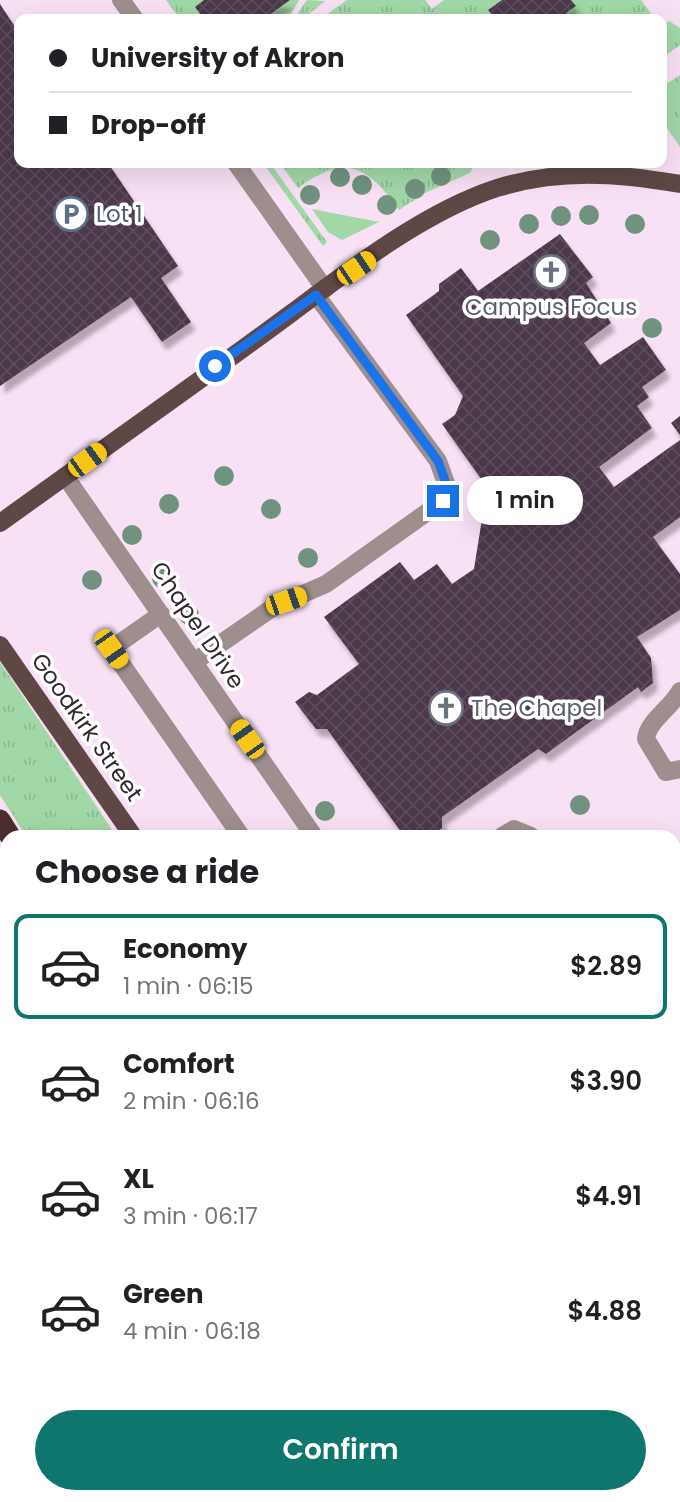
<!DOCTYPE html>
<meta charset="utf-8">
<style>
:root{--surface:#fff;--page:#f2f2f2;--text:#202124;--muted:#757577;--line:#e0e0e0;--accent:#0f766e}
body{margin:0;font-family:Poppins,sans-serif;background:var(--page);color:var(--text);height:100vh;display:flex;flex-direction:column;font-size:26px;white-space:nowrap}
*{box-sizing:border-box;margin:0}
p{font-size:23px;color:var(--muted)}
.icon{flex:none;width:38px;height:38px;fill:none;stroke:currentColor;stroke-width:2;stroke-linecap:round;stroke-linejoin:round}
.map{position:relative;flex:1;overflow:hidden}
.drawer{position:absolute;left:0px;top:830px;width:681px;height:674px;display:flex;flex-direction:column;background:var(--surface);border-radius:21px 21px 0 0;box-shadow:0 7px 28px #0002}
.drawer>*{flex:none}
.hud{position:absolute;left:14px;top:14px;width:653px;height:154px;border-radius:14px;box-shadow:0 7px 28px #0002;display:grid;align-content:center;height:154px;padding:0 35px;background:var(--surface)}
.end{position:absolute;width:32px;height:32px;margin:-16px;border:9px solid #1a73e8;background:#fff;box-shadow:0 0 0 4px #fff}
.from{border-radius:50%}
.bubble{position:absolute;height:49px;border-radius:24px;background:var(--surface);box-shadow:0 7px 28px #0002;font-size:23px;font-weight:600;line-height:49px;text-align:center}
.car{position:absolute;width:21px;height:42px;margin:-21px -10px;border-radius:9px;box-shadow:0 0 5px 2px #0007;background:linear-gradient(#f5c518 24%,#345 0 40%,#f5c518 0 76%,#345 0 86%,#f5c518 0)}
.hud b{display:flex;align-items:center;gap:24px;height:66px;font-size:26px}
.hud b+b{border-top:2px solid var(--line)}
.hud i{width:18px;height:18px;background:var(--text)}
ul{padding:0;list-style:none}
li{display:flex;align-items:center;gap:21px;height:105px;margin:0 14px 10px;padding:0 21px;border:4px solid transparent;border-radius:14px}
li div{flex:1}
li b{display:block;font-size:26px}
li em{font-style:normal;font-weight:600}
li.selected{border-color:var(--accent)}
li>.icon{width:63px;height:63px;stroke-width:1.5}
h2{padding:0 35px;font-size:32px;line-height:84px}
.button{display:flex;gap:14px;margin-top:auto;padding:14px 35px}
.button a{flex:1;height:80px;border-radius:42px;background:var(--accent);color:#fff;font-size:28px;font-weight:600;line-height:80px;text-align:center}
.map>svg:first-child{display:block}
.grass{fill:url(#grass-tufts)}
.forest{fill:url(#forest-firs)}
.green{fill:#a2d8a8}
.building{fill:url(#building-cross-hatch);filter:url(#shadow)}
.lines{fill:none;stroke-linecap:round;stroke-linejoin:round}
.minor{stroke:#9e8f8e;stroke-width:18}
.major{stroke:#5f4746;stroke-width:18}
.highway{stroke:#492e2d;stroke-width:21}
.tree{fill:#70927e}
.route{stroke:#1a73e8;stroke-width:9}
.labels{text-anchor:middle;stroke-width:7;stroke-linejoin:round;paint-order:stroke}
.service-label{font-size:23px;fill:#4e5e75;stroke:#fff;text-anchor:start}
.worship-label{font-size:23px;fill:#5b616d;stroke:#fff}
.street-label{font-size:23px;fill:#30272f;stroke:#fff}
</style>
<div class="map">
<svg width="680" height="1502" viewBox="0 0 680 1502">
<defs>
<pattern id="grass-tufts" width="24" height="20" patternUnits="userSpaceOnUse" patternTransform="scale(1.75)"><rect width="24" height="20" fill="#a2d8a8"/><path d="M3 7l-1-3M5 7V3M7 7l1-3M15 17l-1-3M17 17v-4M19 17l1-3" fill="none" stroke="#8cb991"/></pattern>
<pattern id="forest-firs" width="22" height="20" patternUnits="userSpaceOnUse" patternTransform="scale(1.75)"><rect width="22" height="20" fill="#88ce91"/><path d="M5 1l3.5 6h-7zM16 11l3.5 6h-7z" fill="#76b17d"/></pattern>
<pattern id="building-cross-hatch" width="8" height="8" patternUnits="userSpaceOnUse" patternTransform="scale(1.75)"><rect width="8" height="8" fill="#4b3849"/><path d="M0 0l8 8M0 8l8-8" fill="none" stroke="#5d4c5b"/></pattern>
<filter id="shadow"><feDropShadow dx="4.5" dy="8" stdDeviation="2" flood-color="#0004"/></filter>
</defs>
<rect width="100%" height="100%" fill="#f8e0f5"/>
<path class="grass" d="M 166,0 L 204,0 L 196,7 L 204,19 L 180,19 Z
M 290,0 L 299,0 L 288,19 L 277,19 L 272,13 Z
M 307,0 L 325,1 L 303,19 L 294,19 Z
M 347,0 L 425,0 L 432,9 L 444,0 L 502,0 L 488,10 L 495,19 L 320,19 Z
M 571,0 L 641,0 L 655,19 L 570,19 L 566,13 L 576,6 Z
M 669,21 L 680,28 L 680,45 L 662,58 L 662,27 Z
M 680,75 L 680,147 L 662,121 L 662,87 Z
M 263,163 L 270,163 L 327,242 L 323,246 Z
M 280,163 L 475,163 L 470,173 L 425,193 L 399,210 C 367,165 345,154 298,188 Z
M 0,662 L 113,831 L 116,836 L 26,836 L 0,795 Z
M 0,1045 L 7,1057 L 7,1162 L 0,1154 Z
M 0,1194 L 7,1202 L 7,1251 L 0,1240 Z
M 158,1496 L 219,1496 L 222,1502 L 162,1502 Z
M 430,1496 L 470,1496 L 472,1502 L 433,1502 Z"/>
<path class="forest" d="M 0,1337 L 7,1348 L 7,1496 L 100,1496 L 103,1502 L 0,1502 Z"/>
<path class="green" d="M 312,209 L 379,222 L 342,240 L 328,232 Z"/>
<path class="building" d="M 204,0 L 290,0 L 264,19 L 204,19 L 195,7 Z
M 502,0 L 571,0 L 576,6 L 566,13 L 570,19 L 495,19 L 488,10 Z
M 0,4 L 19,33 L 19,163 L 108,163 L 178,266 L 161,278 L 191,322 L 162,342 L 131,297 L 0,386 Z
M 560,234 L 593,277 L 586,283 L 611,323 L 584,343 L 600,365 L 643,337 L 666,370 L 642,387 L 649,397 L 637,406 L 652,428 L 599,467 L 614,487 L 680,440 L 680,517 L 653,537 L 680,574 L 680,610 L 637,637 L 651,658 L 653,683 L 641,692 L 638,687 L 546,754 L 538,749 L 442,817 L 442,828 L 431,836 L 404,836 L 327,729 L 316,729 L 295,702 L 309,692 L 317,695 L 359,664 L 324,617 L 400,562 L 414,580 L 437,564 L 452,584 L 474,569 L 487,487 L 442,424 L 455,415 L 463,396 L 406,315 L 439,291 L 439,284 L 461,268 L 478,291 Z
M 680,416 L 680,435 L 671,423 Z"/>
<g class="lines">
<path class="minor" d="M 121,0 L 135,19
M 236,163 L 325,289
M 65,476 L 314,836
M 161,614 L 111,649 L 241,836
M 194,662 L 275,606 L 326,584 L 443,501 L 447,486 L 438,461 L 316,295
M 680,691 C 672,707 647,722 646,739 L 666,772 L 680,769
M 502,836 L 514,829 L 531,836
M 674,875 L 680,865
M 674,894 L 680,908
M 674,930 L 680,926
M 674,1076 L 680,1085
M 674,1277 L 680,1273
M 0,1300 L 7,1311
M 674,1440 L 680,1462
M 124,1496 L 128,1502
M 492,1496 L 495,1502"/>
<path class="major" d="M 0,523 C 97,453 196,384 293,312 C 352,268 426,211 497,188 C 559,169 617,173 680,184
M 0,645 L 133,836"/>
<path class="highway" d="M 0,820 L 10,836
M 0,1001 L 7,1013
M 0,1174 L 7,1182
M 242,1496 L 245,1502
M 275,1496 L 278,1502
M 370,1496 L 373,1502"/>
</g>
<g class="tree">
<circle cx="441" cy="176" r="10"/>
<circle cx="340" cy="177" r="10"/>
<circle cx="362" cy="185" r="10"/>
<circle cx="415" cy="189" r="10"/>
<circle cx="310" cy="195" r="10"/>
<circle cx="387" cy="205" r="10"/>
<circle cx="589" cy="215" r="10"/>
<circle cx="561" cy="216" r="10"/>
<circle cx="529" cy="224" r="10"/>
<circle cx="635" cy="224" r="10"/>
<circle cx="490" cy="240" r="10"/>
<circle cx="652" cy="328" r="10"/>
<circle cx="224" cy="476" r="10"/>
<circle cx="169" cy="504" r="10"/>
<circle cx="271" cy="509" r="10"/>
<circle cx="132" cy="535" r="10"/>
<circle cx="308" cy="558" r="10"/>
<circle cx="162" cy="578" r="10"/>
<circle cx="92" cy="580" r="10"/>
<circle cx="189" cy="615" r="10"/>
<circle cx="580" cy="805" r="10"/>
<circle cx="325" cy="811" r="10"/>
</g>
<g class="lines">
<path class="route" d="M 215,366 L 316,295 L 438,461 L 447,486 L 443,501"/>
</g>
<defs>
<g id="parking-ring" transform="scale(1.75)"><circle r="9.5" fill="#fff" stroke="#5c6f8a" stroke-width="1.5"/><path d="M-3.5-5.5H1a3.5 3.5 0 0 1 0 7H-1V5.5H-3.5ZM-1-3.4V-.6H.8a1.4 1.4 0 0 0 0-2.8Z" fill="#5c6f8a"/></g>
<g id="church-ring" transform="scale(1.75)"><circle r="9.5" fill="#fff" stroke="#6b7280" stroke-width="1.5"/><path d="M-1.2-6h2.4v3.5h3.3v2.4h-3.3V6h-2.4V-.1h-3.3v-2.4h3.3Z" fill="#6b7280"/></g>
</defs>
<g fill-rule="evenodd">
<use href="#parking-ring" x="71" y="214"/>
<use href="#church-ring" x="551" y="272"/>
<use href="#church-ring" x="446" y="708"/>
</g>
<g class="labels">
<g class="service-label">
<text x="96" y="222">Lot 1</text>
</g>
<g class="worship-label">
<text x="551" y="315">Campus Focus</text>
<text x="471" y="716" text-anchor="start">The Chapel</text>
</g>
<g class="street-label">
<text transform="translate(198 625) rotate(56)" y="8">Chapel Drive</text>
<text transform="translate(87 727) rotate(55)" y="8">Goodkirk Street</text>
</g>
</g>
</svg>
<i class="end from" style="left:215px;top:366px"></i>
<i class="end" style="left:443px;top:501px"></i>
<div class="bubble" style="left:467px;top:476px;width:116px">1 min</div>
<i class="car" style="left:356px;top:268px;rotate:56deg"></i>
<i class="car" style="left:87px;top:460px;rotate:54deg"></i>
<i class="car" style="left:286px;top:601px;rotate:71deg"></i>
<i class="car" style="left:111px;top:649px;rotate:145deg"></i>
<i class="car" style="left:247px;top:739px;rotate:325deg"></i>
<div class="hud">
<b><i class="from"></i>University of Akron</b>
<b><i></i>Drop-off</b>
</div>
<section class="drawer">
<h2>Choose a ride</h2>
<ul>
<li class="selected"><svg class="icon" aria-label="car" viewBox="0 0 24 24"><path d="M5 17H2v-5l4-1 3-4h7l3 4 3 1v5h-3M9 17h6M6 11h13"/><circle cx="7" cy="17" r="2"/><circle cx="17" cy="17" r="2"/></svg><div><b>Economy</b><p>1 min · 06:15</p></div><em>$2.89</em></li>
<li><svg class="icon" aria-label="car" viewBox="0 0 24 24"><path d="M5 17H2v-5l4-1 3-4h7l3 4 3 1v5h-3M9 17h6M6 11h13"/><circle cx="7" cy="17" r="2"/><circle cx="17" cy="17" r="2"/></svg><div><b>Comfort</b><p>2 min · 06:16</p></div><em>$3.90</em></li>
<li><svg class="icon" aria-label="car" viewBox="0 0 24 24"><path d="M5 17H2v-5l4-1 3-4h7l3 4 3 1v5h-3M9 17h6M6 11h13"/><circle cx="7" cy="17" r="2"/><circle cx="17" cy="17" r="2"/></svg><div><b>XL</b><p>3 min · 06:17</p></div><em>$4.91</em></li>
<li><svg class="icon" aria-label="car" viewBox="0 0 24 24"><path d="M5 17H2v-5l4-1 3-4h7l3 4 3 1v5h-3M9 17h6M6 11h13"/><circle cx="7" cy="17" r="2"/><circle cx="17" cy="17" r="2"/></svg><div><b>Green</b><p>4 min · 06:18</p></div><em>$4.88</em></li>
</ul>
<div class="button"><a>Confirm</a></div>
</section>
</div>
